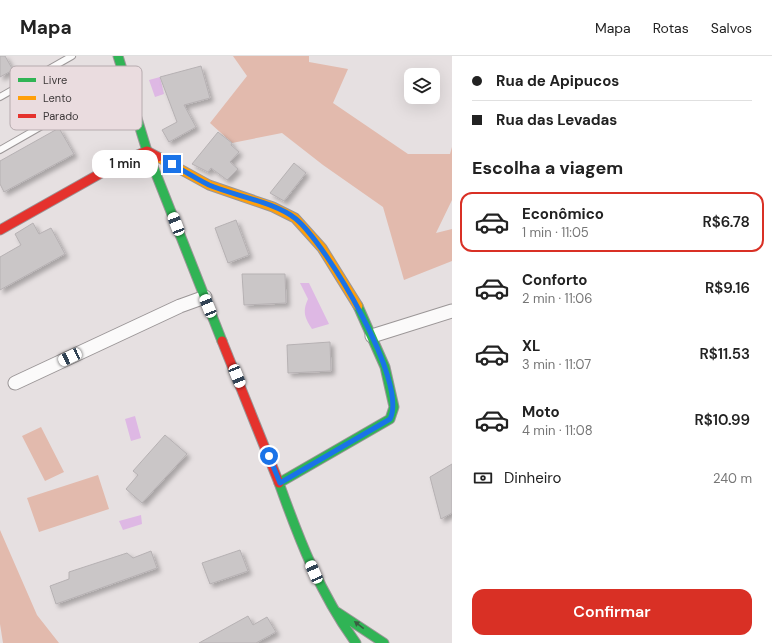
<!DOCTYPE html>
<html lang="pt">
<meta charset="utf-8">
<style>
:root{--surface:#fff;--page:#f2f2f2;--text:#222;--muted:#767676;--line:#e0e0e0;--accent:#d93025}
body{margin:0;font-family:"DM Sans",sans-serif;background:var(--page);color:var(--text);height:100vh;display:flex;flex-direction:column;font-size:15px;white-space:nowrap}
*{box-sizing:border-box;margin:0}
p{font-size:13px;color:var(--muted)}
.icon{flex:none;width:22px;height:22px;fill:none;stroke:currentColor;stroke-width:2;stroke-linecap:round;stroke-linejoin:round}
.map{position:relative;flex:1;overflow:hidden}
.side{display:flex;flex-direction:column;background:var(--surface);width:320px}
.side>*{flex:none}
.top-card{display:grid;align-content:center;height:88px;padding:0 20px;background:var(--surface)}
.fabs{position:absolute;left:404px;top:12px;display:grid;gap:8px}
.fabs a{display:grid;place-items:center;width:36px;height:36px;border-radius:8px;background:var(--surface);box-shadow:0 4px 16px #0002;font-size:20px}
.end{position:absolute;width:18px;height:18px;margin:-9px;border:5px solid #1a73e8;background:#fff;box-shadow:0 0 0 2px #fff}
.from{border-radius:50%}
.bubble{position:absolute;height:28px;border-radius:12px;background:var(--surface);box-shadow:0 4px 16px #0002;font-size:13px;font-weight:600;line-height:28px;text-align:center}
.car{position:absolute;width:12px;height:24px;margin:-12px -6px;border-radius:5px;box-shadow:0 0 3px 1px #0007;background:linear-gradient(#fff 24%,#345 0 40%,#fff 0 76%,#345 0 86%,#fff 0)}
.top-card b{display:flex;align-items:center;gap:14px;height:38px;font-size:15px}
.top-card b+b{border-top:1px solid var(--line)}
.top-card i{width:10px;height:10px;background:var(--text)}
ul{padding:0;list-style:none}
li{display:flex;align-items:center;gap:12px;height:60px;margin:0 8px 6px;padding:0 12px;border:2px solid transparent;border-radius:12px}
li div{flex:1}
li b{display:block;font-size:15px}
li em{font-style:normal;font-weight:600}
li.selected{border-color:var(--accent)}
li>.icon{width:36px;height:36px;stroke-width:1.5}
h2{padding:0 20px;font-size:18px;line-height:48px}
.pay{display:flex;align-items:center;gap:10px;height:44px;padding:0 20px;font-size:15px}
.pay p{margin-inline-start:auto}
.cta{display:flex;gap:8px;margin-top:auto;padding:8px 20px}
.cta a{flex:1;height:46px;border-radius:12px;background:var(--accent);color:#fff;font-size:16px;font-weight:600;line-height:46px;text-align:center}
header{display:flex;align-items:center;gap:24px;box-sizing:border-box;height:56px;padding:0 20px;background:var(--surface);border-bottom:1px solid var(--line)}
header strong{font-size:19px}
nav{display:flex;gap:22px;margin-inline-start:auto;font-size:14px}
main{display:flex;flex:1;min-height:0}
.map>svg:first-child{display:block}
.green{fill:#e2baad}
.water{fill:#deb8e4}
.building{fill:#cac6c7;stroke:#b6b1b3;filter:url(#shadow)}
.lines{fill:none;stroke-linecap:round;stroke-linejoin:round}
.lane-casing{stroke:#9b9697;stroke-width:8}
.street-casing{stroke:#9b9697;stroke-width:15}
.fast-casing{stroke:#9b9697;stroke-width:11}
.slow-casing{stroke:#9b9697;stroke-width:11}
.jam-casing{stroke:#9b9697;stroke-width:11}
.lane{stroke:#fbfafa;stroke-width:6}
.street{stroke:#fbfafa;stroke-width:13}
.fast{stroke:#30b455;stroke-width:9}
.slow{stroke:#ff9f0a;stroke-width:9}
.jam{stroke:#e5322d;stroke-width:9}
.oneway{fill:#3a5e42}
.route{stroke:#1a73e8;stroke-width:5}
.key{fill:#eadcdf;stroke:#b6abae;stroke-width:1}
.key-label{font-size:11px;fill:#3e393a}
</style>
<header>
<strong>Mapa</strong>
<nav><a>Mapa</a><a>Rotas</a><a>Salvos</a></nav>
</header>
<main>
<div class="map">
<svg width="452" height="587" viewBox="0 0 452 587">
<defs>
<filter id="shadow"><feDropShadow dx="3.5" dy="3.5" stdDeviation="2" flood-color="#0004"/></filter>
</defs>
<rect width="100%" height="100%" fill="#e6e0e1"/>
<path class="green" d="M 233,0 L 309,0 L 309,6 L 348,13 L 333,47 L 408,98 L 450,98 L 452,91 L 452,144 L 436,177 L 452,173 L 452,205 L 404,224 L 383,151 L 323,109 L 282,77 L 232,87 L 210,67 L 247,20 Z
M 41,371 L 64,416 L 45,425 L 22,380 Z
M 98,419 L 109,453 L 39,476 L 27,442 Z
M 0,474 L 37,559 L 59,587 L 3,587 L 0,568 Z"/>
<path class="water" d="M 160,21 L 164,38 L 155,41 L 149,24 Z
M 300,227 L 309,227 L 329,268 L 312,273 C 305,262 302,256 308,243 Z
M 135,360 L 141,382 L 131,385 L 125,363 Z
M 141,459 L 142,468 L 123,474 L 119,465 Z"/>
<path class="building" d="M 0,0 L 5,0 L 13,14 L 0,21 Z
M 201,10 L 210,42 L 184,49 L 196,71 L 169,86 L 162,74 L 177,66 L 160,21 Z
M 59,72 L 74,98 L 4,136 L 0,128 L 0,105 Z
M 218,76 L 232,87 L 231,89 L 239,96 L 230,106 L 238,113 L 227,124 L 211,112 L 208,116 L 192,108 Z
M 294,107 L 306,117 L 284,145 L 270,137 Z
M 236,164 L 249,199 L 228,207 L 215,172 Z
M 33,167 L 39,178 L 51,172 L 65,198 L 0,234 L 0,201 L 21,189 L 15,178 Z
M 242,218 L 285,218 L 286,247 L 244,249 Z
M 330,286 L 331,315 L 288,317 L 287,289 Z
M 165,379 L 187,398 L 142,447 L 126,433 L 138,419 L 133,415 Z
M 452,408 L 452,457 L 441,463 L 430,421 Z
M 240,494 L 248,515 L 210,528 L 202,507 Z
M 151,495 L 157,512 L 56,548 L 50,530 L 69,523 L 69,516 L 127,497 L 133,502 Z
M 248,560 L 253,569 L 267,561 L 276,576 L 256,587 L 199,587 Z"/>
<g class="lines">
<g class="lane-casing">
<path id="lane" d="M 0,41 L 72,0
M 0,94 L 124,23"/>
</g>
<g class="street-casing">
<path id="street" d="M 372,280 L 452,255
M 15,327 L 180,250 L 205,241"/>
</g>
<g class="fast-casing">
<path id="fast" d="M 118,0 L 147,95 L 222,285
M 279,427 C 299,483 320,538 356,587
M 279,427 L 390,363 L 394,351 L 385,311 L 358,250
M 337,556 L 384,587"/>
</g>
<g class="slow-casing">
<path id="slow" d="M 158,101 L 209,129 L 273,151 L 295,162 L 322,192 L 358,250"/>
</g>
<g class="jam-casing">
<path id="jam" d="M 0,174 L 119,107 L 147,95 L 158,101
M 222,285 L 279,427"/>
</g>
<use href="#lane" class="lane"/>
<use href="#street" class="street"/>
<use href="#fast" class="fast"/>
<use href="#slow" class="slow"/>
<use href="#jam" class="jam"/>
</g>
<defs><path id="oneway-solid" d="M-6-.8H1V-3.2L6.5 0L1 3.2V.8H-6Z"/></defs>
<use class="oneway" href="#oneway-solid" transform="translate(359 569) rotate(-142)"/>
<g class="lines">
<path class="route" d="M 172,108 C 184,115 197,123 209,129 C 235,140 275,146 296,163 C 327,189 409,327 390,363 L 280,427 L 269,400"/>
</g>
<rect x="10" y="10" width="132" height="64" rx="6" class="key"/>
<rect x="18" y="22" width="18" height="4" fill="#30b455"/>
<rect x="18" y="40" width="18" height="4" fill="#ff9f0a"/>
<rect x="18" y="58" width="18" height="4" fill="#e5322d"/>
<g class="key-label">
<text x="43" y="28">Livre</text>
<text x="43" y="46">Lento</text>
<text x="43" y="64">Parado</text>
</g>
</svg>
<div class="fabs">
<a><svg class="icon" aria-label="layers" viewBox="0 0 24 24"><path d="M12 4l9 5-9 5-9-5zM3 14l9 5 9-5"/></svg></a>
</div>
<i class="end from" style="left:269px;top:400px"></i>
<i class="end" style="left:172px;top:108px"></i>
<div class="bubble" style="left:92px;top:94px;width:66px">1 min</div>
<i class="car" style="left:176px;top:168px;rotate:339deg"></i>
<i class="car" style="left:208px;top:250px;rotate:338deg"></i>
<i class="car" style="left:70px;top:301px;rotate:245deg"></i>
<i class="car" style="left:237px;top:320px;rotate:158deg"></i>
<i class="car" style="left:314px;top:516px;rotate:336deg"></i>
</div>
<section class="side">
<div class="top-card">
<b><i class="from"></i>Rua de Apipucos</b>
<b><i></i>Rua das Levadas</b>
</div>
<h2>Escolha a viagem</h2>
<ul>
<li class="selected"><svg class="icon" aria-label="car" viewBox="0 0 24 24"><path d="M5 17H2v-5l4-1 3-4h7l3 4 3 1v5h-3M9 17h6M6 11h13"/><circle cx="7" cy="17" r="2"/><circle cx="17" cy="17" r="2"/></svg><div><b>Econômico</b><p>1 min · 11:05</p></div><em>R$6.78</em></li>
<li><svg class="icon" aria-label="car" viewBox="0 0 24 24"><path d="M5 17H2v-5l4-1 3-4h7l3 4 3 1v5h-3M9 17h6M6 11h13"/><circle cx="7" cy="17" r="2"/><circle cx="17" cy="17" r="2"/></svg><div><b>Conforto</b><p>2 min · 11:06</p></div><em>R$9.16</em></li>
<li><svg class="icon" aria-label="car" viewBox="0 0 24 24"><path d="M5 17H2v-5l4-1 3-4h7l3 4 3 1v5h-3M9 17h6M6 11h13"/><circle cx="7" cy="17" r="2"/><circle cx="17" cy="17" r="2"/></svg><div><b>XL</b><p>3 min · 11:07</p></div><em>R$11.53</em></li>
<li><svg class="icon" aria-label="car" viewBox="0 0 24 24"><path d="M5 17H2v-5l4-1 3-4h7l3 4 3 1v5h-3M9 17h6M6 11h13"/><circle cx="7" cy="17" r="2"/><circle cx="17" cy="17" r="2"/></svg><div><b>Moto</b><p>4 min · 11:08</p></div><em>R$10.99</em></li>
</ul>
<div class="pay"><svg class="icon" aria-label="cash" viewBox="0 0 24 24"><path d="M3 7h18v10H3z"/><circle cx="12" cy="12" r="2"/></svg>Dinheiro<p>240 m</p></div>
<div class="cta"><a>Confirmar</a></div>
</section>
</main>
